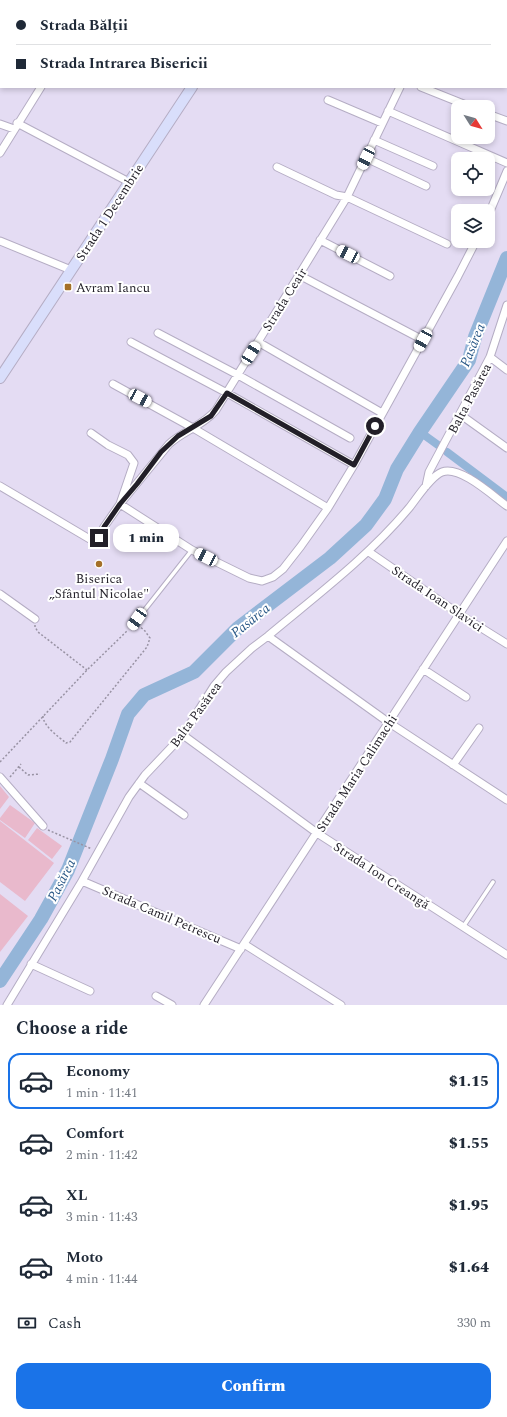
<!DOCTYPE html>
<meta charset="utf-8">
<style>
:root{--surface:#fff;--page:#f6f6f7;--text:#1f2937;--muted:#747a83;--line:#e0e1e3;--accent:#1a73e8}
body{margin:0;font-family:Spectral,serif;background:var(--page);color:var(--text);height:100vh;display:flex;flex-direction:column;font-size:15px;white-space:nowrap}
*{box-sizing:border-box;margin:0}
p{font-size:13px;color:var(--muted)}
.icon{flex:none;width:22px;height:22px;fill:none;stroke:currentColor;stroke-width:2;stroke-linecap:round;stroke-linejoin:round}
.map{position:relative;height:1005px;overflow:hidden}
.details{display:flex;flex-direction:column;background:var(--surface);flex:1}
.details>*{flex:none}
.hud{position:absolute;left:0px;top:0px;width:507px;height:88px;box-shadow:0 2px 6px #0003;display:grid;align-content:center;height:88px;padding:0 16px;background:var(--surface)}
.needle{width:26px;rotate:127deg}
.tools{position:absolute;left:451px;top:100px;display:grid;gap:8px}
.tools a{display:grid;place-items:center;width:44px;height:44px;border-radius:8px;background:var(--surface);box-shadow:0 2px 6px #0003;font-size:20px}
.end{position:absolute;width:18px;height:18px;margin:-9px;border:5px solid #221f28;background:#fff;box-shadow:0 0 0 2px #fff}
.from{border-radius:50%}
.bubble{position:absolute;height:28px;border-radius:12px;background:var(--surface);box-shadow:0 2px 6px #0003;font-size:13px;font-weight:800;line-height:28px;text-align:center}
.car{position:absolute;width:12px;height:24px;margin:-12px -6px;border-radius:5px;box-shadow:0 0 3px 1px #0007;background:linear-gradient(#fff 24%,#345 0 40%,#fff 0 76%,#345 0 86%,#fff 0)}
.hud b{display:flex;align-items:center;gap:14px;height:38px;font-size:15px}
.hud b+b{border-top:1px solid var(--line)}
.hud i{width:10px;height:10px;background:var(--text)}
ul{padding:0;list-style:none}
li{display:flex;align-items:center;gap:12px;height:56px;margin:0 8px 6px;padding:0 8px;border:2px solid transparent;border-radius:12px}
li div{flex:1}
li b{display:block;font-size:15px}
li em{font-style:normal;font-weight:800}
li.on{border-color:var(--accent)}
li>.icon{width:36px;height:36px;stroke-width:1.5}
h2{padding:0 16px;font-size:18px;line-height:48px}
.pay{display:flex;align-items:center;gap:10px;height:44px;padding:0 16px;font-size:15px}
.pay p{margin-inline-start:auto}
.primary-button{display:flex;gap:8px;margin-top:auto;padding:8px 16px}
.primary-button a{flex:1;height:46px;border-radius:12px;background:var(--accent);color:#fff;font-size:16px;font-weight:800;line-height:46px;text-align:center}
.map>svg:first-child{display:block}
.green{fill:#e9b9cc}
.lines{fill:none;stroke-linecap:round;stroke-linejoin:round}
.canal{stroke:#94b5d8;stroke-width:8}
.river{stroke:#94b5d8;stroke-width:14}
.lane-casing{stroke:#b5adc4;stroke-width:5.5}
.street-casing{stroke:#b5adc4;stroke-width:9}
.secondary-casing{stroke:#b5adc4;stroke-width:12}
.path{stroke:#9892a3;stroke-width:1.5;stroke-dasharray:2 2;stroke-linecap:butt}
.lane{stroke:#fff;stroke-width:3.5}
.street{stroke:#fff;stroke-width:7}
.secondary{stroke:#d9defb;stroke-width:10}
.route{stroke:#221f28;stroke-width:5}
.poi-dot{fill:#a47028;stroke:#fff;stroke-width:1.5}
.labels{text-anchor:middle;stroke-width:4;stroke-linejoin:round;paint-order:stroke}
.street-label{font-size:13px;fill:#221f28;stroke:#fff}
.poi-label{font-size:13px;fill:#221f28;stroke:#fff;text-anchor:start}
.water-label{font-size:14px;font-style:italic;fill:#295886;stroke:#fff}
</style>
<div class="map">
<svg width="507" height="1005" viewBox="0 0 507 1005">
<rect width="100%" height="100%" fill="#e4dcf3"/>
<path class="green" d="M 0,786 L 9,797 L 0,809 Z
M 10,805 L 35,823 L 25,838 L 0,820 L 0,818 Z
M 0,821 L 54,863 L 25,901 L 0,882 Z
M 37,828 L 62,846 L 52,859 L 28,840 Z
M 0,894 L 28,916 L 0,952 Z"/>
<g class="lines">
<path class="canal" d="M 420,432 L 438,445
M 447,452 L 507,497"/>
<path class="river" d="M 0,981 L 41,919 L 68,870 L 112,759 L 128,714 L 144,695 L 194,672 L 238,628 L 330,558 L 366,525 L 385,499 L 397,469 L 420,432 L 469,360 L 475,337 L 507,258"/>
<g class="lane-casing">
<path id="lane" d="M 132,626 L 192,550
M 463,927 L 493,882"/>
</g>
<g class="street-casing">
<path id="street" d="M 13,0 L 15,1
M 89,1 L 90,0
M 439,1 L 440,0
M 506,55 L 507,56
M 421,87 L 471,107
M 328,100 L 382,123
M 388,111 L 507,163
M 488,114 L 507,121
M 17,123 L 129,182
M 0,124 L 14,129
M 374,140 L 433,166
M 0,153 L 41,87
M 366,158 L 426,186
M 277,167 L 336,195 L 347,197 L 447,244
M 488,216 L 507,171
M 320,240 L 390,276
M 0,241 L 71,270
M 299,275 L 423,340
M 158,333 L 238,375 L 350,438
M 131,342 L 227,393 L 354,465
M 258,342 L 382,413
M 490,357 L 507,370
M 113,384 L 193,428 L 328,508
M 461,415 L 507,448
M 0,486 L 93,541 L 97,540 L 104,527 L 120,504 L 134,463 L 128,455 L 108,445 L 91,433
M 426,486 L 429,472 L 490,357 L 507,305
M 120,504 L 192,550 L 249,578 L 262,581 L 273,577 L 283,569 L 301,546 L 328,508 L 354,465 L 458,276 L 476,241
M 120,504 L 169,444 C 183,431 204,425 216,410 L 347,197 L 400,87
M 369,552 L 459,614 L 507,644
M 0,594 L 35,619
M 268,636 L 388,722 L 507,800
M 423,669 L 466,697
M 183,735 L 317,833 L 507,955
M 453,765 L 479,728
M 0,777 L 43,826
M 139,783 L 184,815
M 82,881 L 241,949
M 244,944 L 341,1005
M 31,964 L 90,991
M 156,996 L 172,1005
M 7,1005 L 82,881 L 129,797 L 145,775 L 183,735 L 214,686 L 226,672 L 252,648 L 268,636 C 317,595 368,557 409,508 C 417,498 431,476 442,472 C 460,465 493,496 507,506
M 204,1005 L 507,541"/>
</g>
<g class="secondary-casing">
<path id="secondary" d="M 249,1 L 249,0
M 0,378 L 192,87"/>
</g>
<path class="path" d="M 35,625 L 35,627 L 38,632 L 87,670
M 43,716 C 43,726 59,737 66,743 L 70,742 L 147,647 L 150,638 L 145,631 L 138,625
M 0,762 L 87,670 L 128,630
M 19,767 L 28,775 L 40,774
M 10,777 L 21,764
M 48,830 L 92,849"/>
<use href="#lane" class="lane"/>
<use href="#street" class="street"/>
<use href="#secondary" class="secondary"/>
</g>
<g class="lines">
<path class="route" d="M 99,538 L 104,527 L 120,504 L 137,484 L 161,452 L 178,436 L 211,416 L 227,393 L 354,465 L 375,426"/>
</g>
<g class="poi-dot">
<rect x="64" y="283" width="8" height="8" rx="2"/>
<circle cx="99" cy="564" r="4"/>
</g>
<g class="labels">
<g class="street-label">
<text transform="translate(109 212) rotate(-57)" y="5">Strada 1 Decembrie</text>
<text transform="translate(284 299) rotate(-58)" y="5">Strada Ceair</text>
<text transform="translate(469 398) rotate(-62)" y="5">Balta Pasărea</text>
<text transform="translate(438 598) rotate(34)" y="5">Strada Ioan Slavici</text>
<text transform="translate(195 714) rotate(-54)" y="5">Balta Pasărea</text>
<text transform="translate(356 773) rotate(-57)" y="5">Strada Maria Calimachi</text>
<text transform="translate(382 875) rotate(33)" y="5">Strada Ion Creangă</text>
<text transform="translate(162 914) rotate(23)" y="5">Strada Camil Petrescu</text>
</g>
<g class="poi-label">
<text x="76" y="292">Avram Iancu</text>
<text x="99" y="583" text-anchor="middle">Biserica<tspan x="99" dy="15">„Sfântul Nicolae"</tspan></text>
</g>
<g class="water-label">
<text transform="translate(472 345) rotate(-68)" y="5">Pasărea</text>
<text transform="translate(250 620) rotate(-39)" y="5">Pasărea</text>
<text transform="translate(61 880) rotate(-63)" y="5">Pasărea</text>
</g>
</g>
</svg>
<div class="tools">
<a><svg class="needle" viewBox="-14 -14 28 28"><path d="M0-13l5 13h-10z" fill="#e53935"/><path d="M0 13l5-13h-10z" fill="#747a83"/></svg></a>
<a><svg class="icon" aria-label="locate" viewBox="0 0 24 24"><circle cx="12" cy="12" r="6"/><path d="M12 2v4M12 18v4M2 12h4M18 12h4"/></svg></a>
<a><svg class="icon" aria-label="layers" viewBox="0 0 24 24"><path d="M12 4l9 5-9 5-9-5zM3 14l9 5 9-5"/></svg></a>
</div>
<i class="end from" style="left:375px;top:426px"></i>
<i class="end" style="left:99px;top:538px"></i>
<div class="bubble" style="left:113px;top:524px;width:66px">1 min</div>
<i class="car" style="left:366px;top:158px;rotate:206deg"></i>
<i class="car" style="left:348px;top:254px;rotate:297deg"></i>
<i class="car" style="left:423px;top:340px;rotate:209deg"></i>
<i class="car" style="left:251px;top:353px;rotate:32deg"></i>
<i class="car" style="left:140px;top:398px;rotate:118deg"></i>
<i class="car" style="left:206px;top:557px;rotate:297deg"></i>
<i class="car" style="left:137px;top:619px;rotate:215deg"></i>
<div class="hud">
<b><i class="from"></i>Strada Bălții</b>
<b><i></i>Strada Intrarea Bisericii</b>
</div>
</div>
<section class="details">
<h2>Choose a ride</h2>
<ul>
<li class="on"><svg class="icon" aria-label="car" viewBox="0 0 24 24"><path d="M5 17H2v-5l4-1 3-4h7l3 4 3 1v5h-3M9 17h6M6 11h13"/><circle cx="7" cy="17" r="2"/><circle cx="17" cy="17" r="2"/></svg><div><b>Economy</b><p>1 min · 11:41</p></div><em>$1.15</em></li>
<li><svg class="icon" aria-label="car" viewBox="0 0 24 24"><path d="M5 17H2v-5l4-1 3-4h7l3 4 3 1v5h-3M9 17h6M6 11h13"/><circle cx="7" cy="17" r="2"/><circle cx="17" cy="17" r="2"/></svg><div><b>Comfort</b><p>2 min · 11:42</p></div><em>$1.55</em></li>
<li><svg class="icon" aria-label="car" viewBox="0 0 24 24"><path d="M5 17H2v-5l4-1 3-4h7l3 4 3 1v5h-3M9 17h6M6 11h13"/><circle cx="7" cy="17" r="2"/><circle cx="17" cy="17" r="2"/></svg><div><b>XL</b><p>3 min · 11:43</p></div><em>$1.95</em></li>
<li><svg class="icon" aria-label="car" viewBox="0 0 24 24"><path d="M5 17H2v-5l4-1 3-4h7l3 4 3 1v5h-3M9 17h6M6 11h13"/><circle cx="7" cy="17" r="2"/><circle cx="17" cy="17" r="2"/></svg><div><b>Moto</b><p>4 min · 11:44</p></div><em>$1.64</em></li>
</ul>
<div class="pay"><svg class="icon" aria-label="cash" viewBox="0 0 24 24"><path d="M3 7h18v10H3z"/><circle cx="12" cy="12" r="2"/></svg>Cash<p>330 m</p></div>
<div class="primary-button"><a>Confirm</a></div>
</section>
